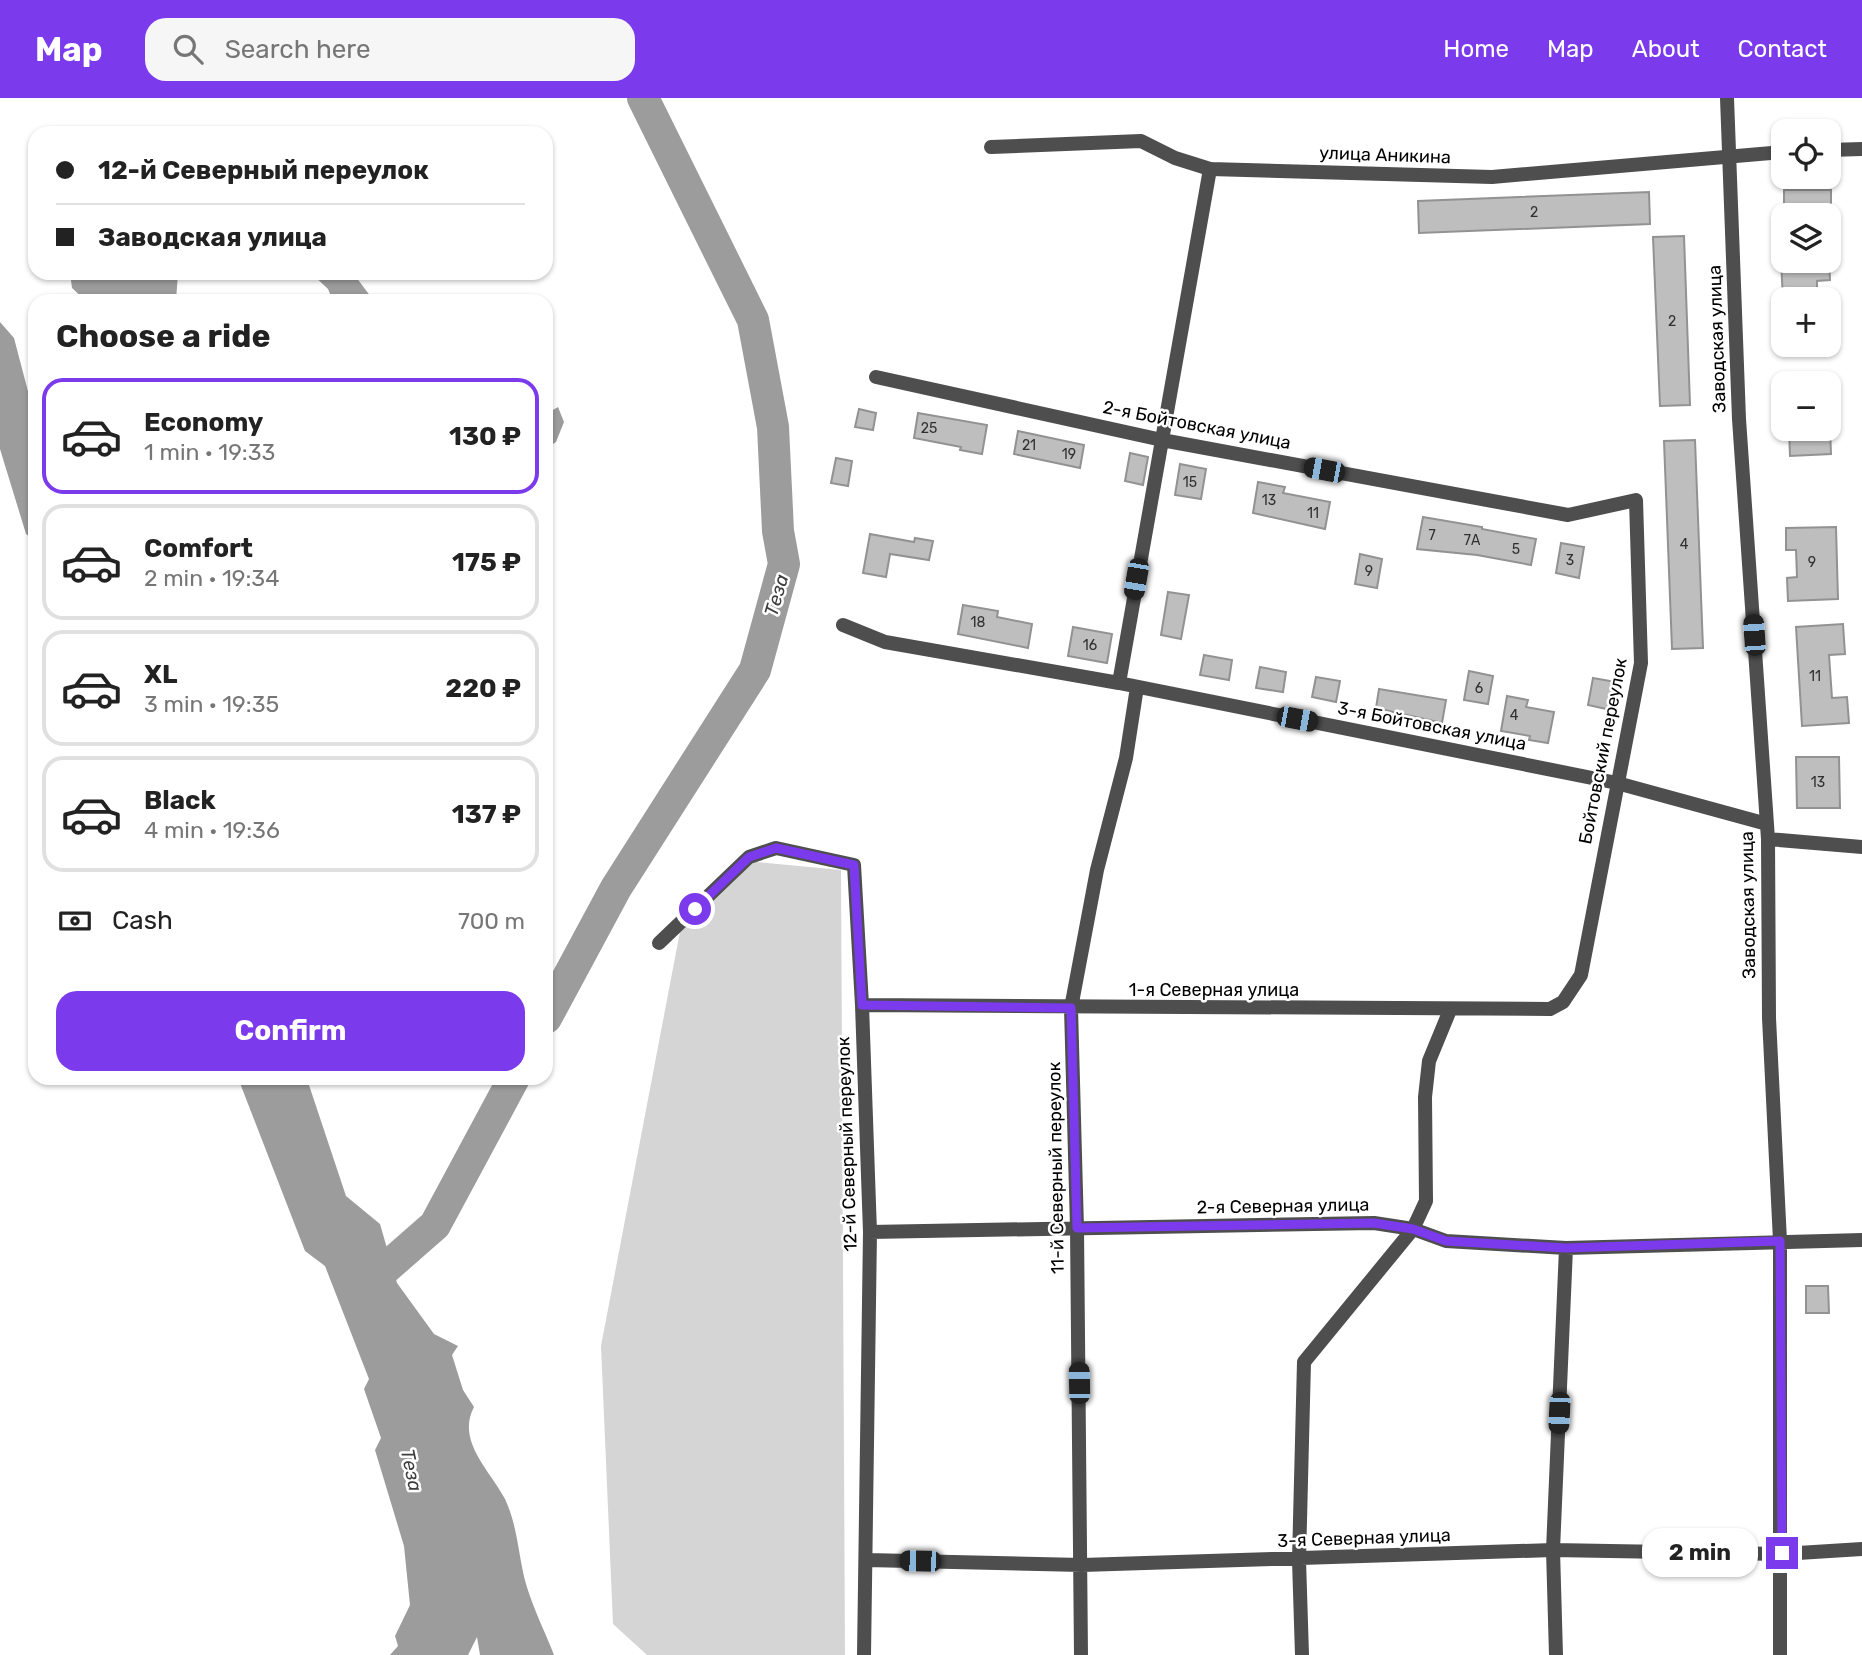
<!DOCTYPE html>
<meta charset="utf-8">
<style>
:root{--surface:#fff;--page:#f6f6f6;--text:#222;--muted:#767676;--line:#e0e0e0;--accent:#7c3aed}
body{margin:0;font-family:Rubik,sans-serif;background:var(--page);color:var(--text);height:100vh;display:flex;flex-direction:column;font-size:26px;white-space:nowrap}
*{box-sizing:border-box;margin:0}
p{font-size:23px;color:var(--muted)}
.icon{flex:none;width:38px;height:38px;fill:none;stroke:currentColor;stroke-width:2;stroke-linecap:round;stroke-linejoin:round}
.map{position:relative;flex:1;overflow:hidden}
.details{position:absolute;left:28px;top:196px;width:525px;height:791px;display:flex;flex-direction:column;background:var(--surface);border-radius:21px;box-shadow:0 2px 5px #0004}
.details>*{flex:none}
.banner{position:absolute;left:28px;top:28px;width:525px;height:154px;border-radius:21px;box-shadow:0 2px 5px #0004;display:grid;align-content:center;height:154px;padding:0 28px;background:var(--surface)}
.tools{position:absolute;left:1771px;top:21px;display:grid;gap:14px}
.tools a{display:grid;place-items:center;width:70px;height:70px;border-radius:14px;background:var(--surface);box-shadow:0 2px 5px #0004;font-size:35px}
.end{position:absolute;width:32px;height:32px;margin:-16px;border:9px solid #7c3aed;background:#fff;box-shadow:0 0 0 4px #fff}
.from{border-radius:50%}
.bubble{position:absolute;height:49px;border-radius:21px;background:var(--surface);box-shadow:0 2px 5px #0004;font-size:23px;font-weight:700;line-height:49px;text-align:center}
.car{position:absolute;width:21px;height:42px;margin:-21px -10px;border-radius:9px;box-shadow:0 0 5px 2px #0007;background:linear-gradient(#222 24%,#8ab4d8 0 40%,#222 0 76%,#8ab4d8 0 86%,#222 0)}
.banner b{display:flex;align-items:center;gap:24px;height:66px;font-size:26px}
.banner b+b{border-top:2px solid var(--line)}
.banner i{width:18px;height:18px;background:var(--text)}
ul{padding:0;list-style:none}
li{display:flex;align-items:center;gap:21px;height:116px;margin:0 14px 10px;padding:0 14px;border:4px solid var(--line);border-radius:21px}
li div{flex:1}
li b{display:block;font-size:26px}
li em{font-style:normal;font-weight:700}
li.active{border-color:var(--accent)}
li>.icon{width:63px;height:63px;stroke-width:1.5}
h2{padding:0 28px;font-size:32px;line-height:84px}
.pay{display:flex;align-items:center;gap:18px;height:77px;padding:0 28px;font-size:26px}
.pay p{margin-inline-start:auto}
.button{display:flex;gap:14px;margin-top:auto;padding:14px 28px}
.button a{flex:1;height:80px;border-radius:21px;background:var(--accent);color:#fff;font-size:28px;font-weight:700;line-height:80px;text-align:center}
header{display:flex;align-items:center;gap:42px;box-sizing:border-box;height:98px;padding:0 35px;background:var(--accent);color:#fff}
header strong{font-size:33px}
nav{display:flex;gap:38px;margin-inline-start:auto;font-size:24px}
.search{width:490px;height:63px;background:var(--page);display:flex;align-items:center;gap:18px;box-sizing:border-box;padding:0 24px;border-radius:21px;color:var(--muted);font-size:26px}
.map>svg:first-child{display:block}
.green{fill:#d5d5d5}
.water{fill:#9c9c9c}
.lines{fill:none;stroke-linecap:round;stroke-linejoin:round}
.river{stroke:#9c9c9c;stroke-width:32}
.building{fill:#bebebe;stroke:#929292;stroke-width:2}
.minor{stroke:#4e4e4e;stroke-width:14}
.tertiary{stroke:#4e4e4e;stroke-width:14}
.route{stroke:#7c3aed;stroke-width:9}
.labels{text-anchor:middle;stroke-width:5;stroke-linejoin:round;paint-order:stroke}
.number-label{font-size:14px;fill:#303030}
.street-label{font-size:18px;fill:#000;stroke:#fff}
.water-label{font-size:19px;font-style:italic;fill:#3d3d3d;stroke:#fff}
</style>
<header>
<strong>Map</strong>
<div class="search"><svg class="icon" aria-label="search" viewBox="0 0 24 24"><circle cx="10" cy="10" r="6"/><path d="M15 15l6 6"/></svg>Search here</div>
<nav><a>Home</a><a>Map</a><a>About</a><a>Contact</a></nav>
</header>
<div class="map">
<svg width="1862" height="1557" viewBox="0 0 1862 1557">
<rect width="100%" height="100%" fill="#fff"/>
<path class="green" d="M 746,763 L 841,772 L 845,1557 L 647,1557 L 613,1526 L 601,1248 L 682,823 Z"/>
<path class="water" d="M 70,175 L 178,175 L 176,203 L 86,203 L 72,190 Z
M 311,175 L 353,175 L 374,203 L 333,203 L 328,191 Z
M 0,224 L 14,240 L 30,301 L 35,310 L 35,443 L 26,436 L 0,351 Z
M 558,309 L 564,324 L 556,344 L 546,351 L 546,316 Z
M 238,980 L 304,980 L 309,987 L 346,1098 L 380,1126 L 397,1185 L 434,1236 L 458,1248 L 452,1257 L 463,1292 L 474,1309 C 456,1343 490,1372 505,1401 C 518,1429 518,1457 526,1486 C 533,1510 545,1534 554,1557 L 480,1557 L 477,1539 L 468,1557 L 390,1557 L 398,1548 L 395,1538 L 410,1507 L 404,1448 L 375,1352 L 381,1340 L 364,1291 L 369,1281 L 325,1168 L 305,1153 Z"/>
<g class="lines">
<path class="river" d="M 546,920 L 616,790 L 755,572 L 784,466 L 778,433 L 773,329 L 753,222 L 643,0
M 371,1183 L 435,1127 L 514,980"/>
</g>
<path class="building" d="M 1784,92 L 1831,92 L 1831,117 L 1784,117 Z
M 1649,94 L 1650,126 L 1419,135 L 1418,103 Z
M 1684,138 L 1690,307 L 1660,308 L 1653,139 Z
M 1781,163 L 1829,163 L 1830,182 L 1817,183 L 1817,201 L 1783,201 Z
M 859,311 L 876,315 L 873,332 L 855,329 Z
M 918,315 L 987,327 L 982,356 L 960,352 L 961,349 L 914,340 Z
M 1789,331 L 1830,331 L 1831,356 L 1790,358 Z
M 1018,333 L 1084,347 L 1080,370 L 1014,356 Z
M 1695,342 L 1703,550 L 1672,551 L 1664,343 Z
M 1130,355 L 1148,359 L 1143,387 L 1125,383 Z
M 836,360 L 852,363 L 848,388 L 831,385 Z
M 1180,366 L 1206,371 L 1201,401 L 1175,397 Z
M 1258,384 L 1285,389 L 1283,395 L 1330,404 L 1325,431 L 1253,415 Z
M 1423,419 L 1482,429 L 1482,431 L 1536,441 L 1531,467 L 1477,457 L 1417,451 Z
M 1836,429 L 1838,501 L 1788,503 L 1787,480 L 1797,479 L 1796,452 L 1786,452 L 1786,430 Z
M 870,436 L 914,444 L 915,440 L 933,443 L 929,462 L 890,456 L 886,479 L 863,475 Z
M 1561,445 L 1584,449 L 1579,480 L 1556,475 Z
M 1360,456 L 1382,461 L 1377,490 L 1355,486 Z
M 1168,494 L 1189,497 L 1181,541 L 1161,537 Z
M 963,507 L 998,513 L 997,519 L 1032,526 L 1028,550 L 958,536 Z
M 1843,526 L 1845,556 L 1829,557 L 1832,600 L 1847,599 L 1849,625 L 1802,628 L 1796,529 Z
M 1073,529 L 1112,536 L 1107,565 L 1068,558 Z
M 1204,557 L 1232,562 L 1229,582 L 1200,577 Z
M 1260,569 L 1286,574 L 1283,594 L 1256,590 Z
M 1469,573 L 1493,578 L 1488,606 L 1464,602 Z
M 1316,579 L 1340,583 L 1336,604 L 1312,599 Z
M 1593,580 L 1616,584 L 1611,612 L 1588,607 Z
M 1379,591 L 1446,602 L 1442,625 L 1376,610 Z
M 1507,598 L 1528,602 L 1526,609 L 1554,614 L 1548,645 L 1529,642 L 1530,638 L 1501,633 Z
M 1796,659 L 1839,659 L 1840,710 L 1797,710 Z
M 1806,1188 L 1828,1188 L 1829,1215 L 1806,1215 Z"/>
<g class="lines">
<path class="minor" d="M 1727,0 L 1739,321 L 1768,741 L 1769,920 L 1780,1143 L 1780,1557
M 843,527 L 885,544 L 1119,585 L 1617,685 L 1767,726
M 1119,585 L 1210,71
M 1768,741 L 1862,749
M 659,845 L 749,759 L 776,750 L 854,767 L 862,907 L 870,1134 L 864,1557
M 862,907 L 1550,911 L 1563,904 L 1581,877 L 1641,565 L 1636,402 L 1568,417 L 1162,342 L 876,279
M 870,1134 L 1374,1125 L 1413,1131 L 1446,1143 L 1566,1150 L 1862,1142
M 867,1462 L 1082,1467 L 1553,1452 L 1782,1456 L 1862,1451
M 1081,1557 L 1077,1130 L 1071,910 L 1097,772 L 1126,660 L 1137,589
M 1302,1557 L 1299,1462 L 1304,1264 L 1413,1131 L 1426,1103 L 1425,999 L 1429,963 L 1450,912
M 1556,1557 L 1553,1452 L 1566,1150"/>
<path class="tertiary" d="M 991,49 L 1141,43 L 1175,60 L 1210,71 L 1492,79 L 1783,54
M 1829,52 L 1862,51"/>
</g>
<g class="lines">
<path class="route" d="M 695,811 L 749,759 L 776,750 L 854,767 L 862,907 L 1071,910 L 1077,1130 L 1374,1125 L 1413,1131 L 1446,1143 L 1566,1150 L 1780,1143 L 1782,1455"/>
</g>
<g class="labels">
<g class="number-label">
<text x="1534" y="119">2</text>
<text x="1672" y="228">2</text>
<text x="929" y="335">25</text>
<text x="1029" y="352">21</text>
<text x="1069" y="361">19</text>
<text x="1190" y="389">15</text>
<text x="1269" y="407">13</text>
<text x="1313" y="420">11</text>
<text x="1432" y="442">7</text>
<text x="1472" y="447">7А</text>
<text x="1684" y="451">4</text>
<text x="1516" y="456">5</text>
<text x="1570" y="467">3</text>
<text x="1812" y="469">9</text>
<text x="1369" y="478">9</text>
<text x="978" y="529">18</text>
<text x="1090" y="552">16</text>
<text x="1815" y="583">11</text>
<text x="1479" y="595">6</text>
<text x="1514" y="622">4</text>
<text x="1818" y="689">13</text>
</g>
<g class="street-label">
<text transform="translate(1385 57) rotate(2)" y="6">улица Аникина</text>
<text transform="translate(1717 241) rotate(-92)" y="6">Заводская улица</text>
<text transform="translate(1197 327) rotate(11)" y="6">2-я Бойтовская улица</text>
<text transform="translate(1432 628) rotate(11)" y="6">3-я Бойтовская улица</text>
<text transform="translate(1603 653) rotate(-79)" y="6">Бойтовский переулок</text>
<text transform="translate(1748 807) rotate(-91)" y="6">Заводская улица</text>
<text x="1214" y="898">1-я Северная улица</text>
<text transform="translate(847 1046) rotate(-92)" y="6">12-й Северный переулок</text>
<text transform="translate(1056 1070) rotate(-91)" y="6">11-й Северный переулок</text>
<text transform="translate(1283 1108) rotate(-1)" y="6">2-я Северная улица</text>
<text transform="translate(1364 1440) rotate(-2)" y="6">3-я Северная улица</text>
</g>
<g class="water-label">
<text transform="translate(776 497) rotate(-74)" y="7">Теза</text>
<text transform="translate(412 1372) rotate(78)" y="7">Теза</text>
</g>
</g>
</svg>
<div class="tools">
<a><svg class="icon" aria-label="locate" viewBox="0 0 24 24"><circle cx="12" cy="12" r="6"/><path d="M12 2v4M12 18v4M2 12h4M18 12h4"/></svg></a>
<a><svg class="icon" aria-label="layers" viewBox="0 0 24 24"><path d="M12 4l9 5-9 5-9-5zM3 14l9 5 9-5"/></svg></a>
<a>+</a>
<a>−</a>
</div>
<i class="end from" style="left:695px;top:811px"></i>
<i class="end" style="left:1782px;top:1455px"></i>
<div class="bubble" style="left:1642px;top:1430px;width:116px">2 min</div>
<i class="car" style="left:1324px;top:372px;rotate:281deg"></i>
<i class="car" style="left:1136px;top:481px;rotate:190deg"></i>
<i class="car" style="left:1754px;top:537px;rotate:356deg"></i>
<i class="car" style="left:1297px;top:621px;rotate:101deg"></i>
<i class="car" style="left:1079px;top:1285px;rotate:359deg"></i>
<i class="car" style="left:1559px;top:1315px;rotate:183deg"></i>
<i class="car" style="left:920px;top:1463px;rotate:271deg"></i>
<div class="banner">
<b><i class="from"></i>12-й Северный переулок</b>
<b><i></i>Заводская улица</b>
</div>
<section class="details">
<h2>Choose a ride</h2>
<ul>
<li class="active"><svg class="icon" aria-label="car" viewBox="0 0 24 24"><path d="M5 17H2v-5l4-1 3-4h7l3 4 3 1v5h-3M9 17h6M6 11h13"/><circle cx="7" cy="17" r="2"/><circle cx="17" cy="17" r="2"/></svg><div><b>Economy</b><p>1 min · 19:33</p></div><em>130 ₽</em></li>
<li><svg class="icon" aria-label="car" viewBox="0 0 24 24"><path d="M5 17H2v-5l4-1 3-4h7l3 4 3 1v5h-3M9 17h6M6 11h13"/><circle cx="7" cy="17" r="2"/><circle cx="17" cy="17" r="2"/></svg><div><b>Comfort</b><p>2 min · 19:34</p></div><em>175 ₽</em></li>
<li><svg class="icon" aria-label="car" viewBox="0 0 24 24"><path d="M5 17H2v-5l4-1 3-4h7l3 4 3 1v5h-3M9 17h6M6 11h13"/><circle cx="7" cy="17" r="2"/><circle cx="17" cy="17" r="2"/></svg><div><b>XL</b><p>3 min · 19:35</p></div><em>220 ₽</em></li>
<li><svg class="icon" aria-label="car" viewBox="0 0 24 24"><path d="M5 17H2v-5l4-1 3-4h7l3 4 3 1v5h-3M9 17h6M6 11h13"/><circle cx="7" cy="17" r="2"/><circle cx="17" cy="17" r="2"/></svg><div><b>Black</b><p>4 min · 19:36</p></div><em>137 ₽</em></li>
</ul>
<div class="pay"><svg class="icon" aria-label="cash" viewBox="0 0 24 24"><path d="M3 7h18v10H3z"/><circle cx="12" cy="12" r="2"/></svg>Cash<p>700 m</p></div>
<div class="button"><a>Confirm</a></div>
</section>
</div>
